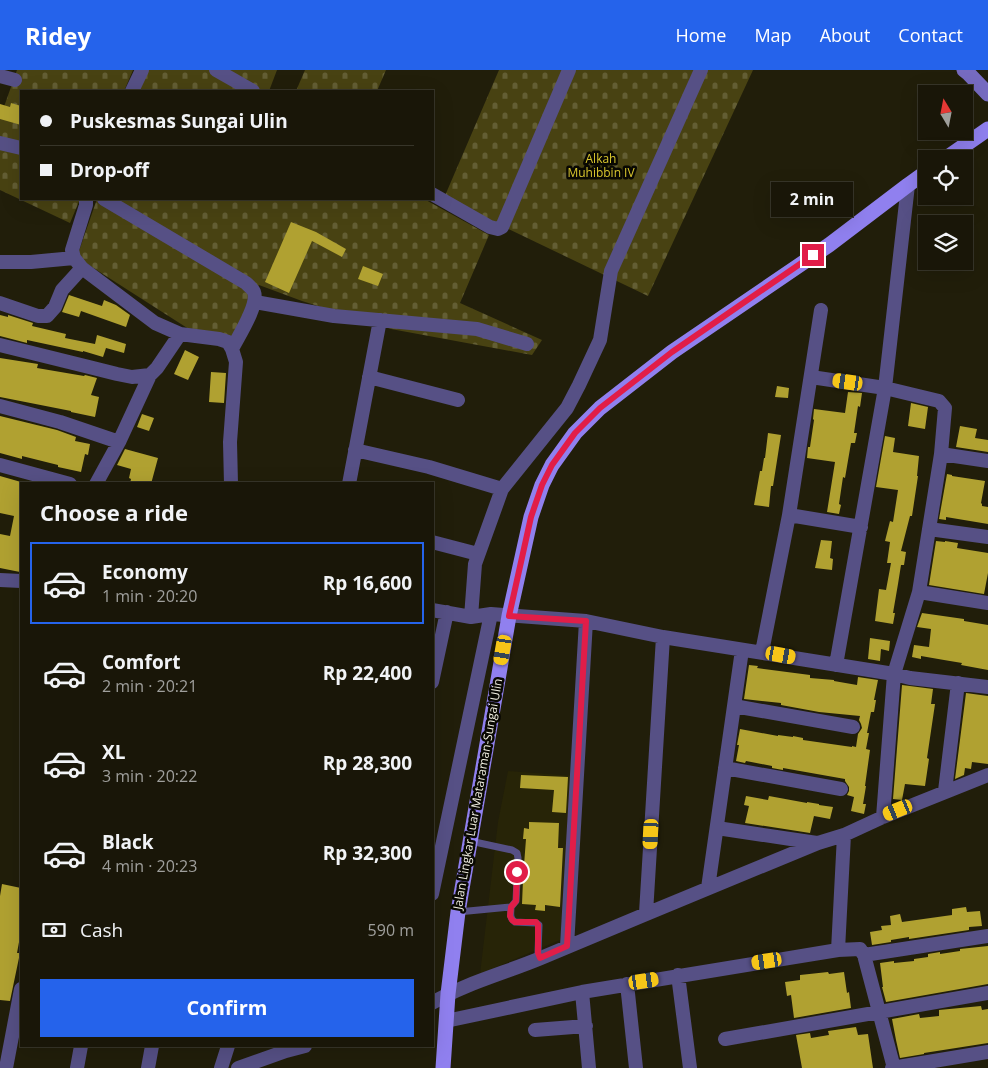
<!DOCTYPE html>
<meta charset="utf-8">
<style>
:root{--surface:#191608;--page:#221f12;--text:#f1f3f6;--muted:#9f9f9c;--line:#373529;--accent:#2563eb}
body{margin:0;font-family:"Open Sans",sans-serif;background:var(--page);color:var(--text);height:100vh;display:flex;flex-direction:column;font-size:19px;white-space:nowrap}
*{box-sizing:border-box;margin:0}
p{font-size:16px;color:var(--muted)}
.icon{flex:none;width:28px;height:28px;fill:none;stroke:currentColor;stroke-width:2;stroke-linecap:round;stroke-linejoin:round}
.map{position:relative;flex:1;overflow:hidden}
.side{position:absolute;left:20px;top:412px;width:414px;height:565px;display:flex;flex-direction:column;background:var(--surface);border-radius:0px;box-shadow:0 5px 20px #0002,0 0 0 1px var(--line)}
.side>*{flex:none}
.top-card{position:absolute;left:20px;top:20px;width:414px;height:110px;border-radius:0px;box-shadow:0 5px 20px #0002,0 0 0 1px var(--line);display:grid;align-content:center;height:110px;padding:0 20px;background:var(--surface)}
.needle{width:32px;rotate:350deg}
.controls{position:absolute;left:918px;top:15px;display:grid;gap:10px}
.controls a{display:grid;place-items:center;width:55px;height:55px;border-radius:0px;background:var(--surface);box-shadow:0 5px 20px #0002,0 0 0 1px var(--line);font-size:25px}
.end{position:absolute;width:22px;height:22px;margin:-11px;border:6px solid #e11d48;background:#fff;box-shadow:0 0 0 2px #fff}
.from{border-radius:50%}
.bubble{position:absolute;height:35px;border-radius:0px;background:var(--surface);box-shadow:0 5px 20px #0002,0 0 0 1px var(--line);font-size:16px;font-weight:700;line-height:35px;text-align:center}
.car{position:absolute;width:15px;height:30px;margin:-15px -8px;border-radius:6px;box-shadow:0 0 4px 1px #0007;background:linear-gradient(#f5c518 24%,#345 0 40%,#f5c518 0 76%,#345 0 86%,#f5c518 0)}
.top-card b{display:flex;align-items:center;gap:18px;height:48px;font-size:19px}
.top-card b+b{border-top:1px solid var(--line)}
.top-card i{width:12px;height:12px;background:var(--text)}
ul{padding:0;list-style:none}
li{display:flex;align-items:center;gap:15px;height:82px;margin:0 10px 8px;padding:0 10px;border:2px solid transparent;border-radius:0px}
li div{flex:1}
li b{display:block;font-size:19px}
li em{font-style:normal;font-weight:700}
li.on{border-color:var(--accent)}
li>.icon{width:45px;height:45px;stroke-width:1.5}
h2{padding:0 20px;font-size:22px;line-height:60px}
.pay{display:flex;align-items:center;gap:12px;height:55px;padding:0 20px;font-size:19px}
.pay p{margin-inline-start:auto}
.button{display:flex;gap:10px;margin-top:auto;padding:10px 20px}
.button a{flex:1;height:58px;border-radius:0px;background:var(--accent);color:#fff;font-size:20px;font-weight:700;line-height:58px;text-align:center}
header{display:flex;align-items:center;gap:30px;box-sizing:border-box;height:70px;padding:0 25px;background:var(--accent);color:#fff}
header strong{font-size:24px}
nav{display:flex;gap:28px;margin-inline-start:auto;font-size:18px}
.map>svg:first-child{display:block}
.built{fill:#272407}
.cemetery{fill:url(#cemetery-stones)}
.building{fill:#b0a131}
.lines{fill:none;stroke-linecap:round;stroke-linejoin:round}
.lane{stroke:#565085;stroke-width:7}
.street{stroke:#565085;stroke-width:14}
.secondary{stroke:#766bc1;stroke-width:15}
.primary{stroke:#9080ef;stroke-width:15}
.route{stroke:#e11d48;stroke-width:6}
.labels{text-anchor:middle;stroke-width:5;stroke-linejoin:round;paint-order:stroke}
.park-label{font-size:12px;fill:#dac72f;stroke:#090802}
.street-label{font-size:12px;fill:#f2f0e3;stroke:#090802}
</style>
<header>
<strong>Ridey</strong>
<nav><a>Home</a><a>Map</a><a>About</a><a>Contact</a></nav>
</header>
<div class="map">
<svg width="988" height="998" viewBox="0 0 988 998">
<defs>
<pattern id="cemetery-stones" width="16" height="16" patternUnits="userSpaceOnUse" patternTransform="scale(1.25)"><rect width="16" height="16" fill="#484212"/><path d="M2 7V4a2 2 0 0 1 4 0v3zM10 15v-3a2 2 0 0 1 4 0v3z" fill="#635e34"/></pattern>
</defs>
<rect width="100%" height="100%" fill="#211e0a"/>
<path class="built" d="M 508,701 L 575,706 L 560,870 L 480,904 L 498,752 Z"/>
<path class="cemetery" d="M 17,0 L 133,0 L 124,21 L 21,21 L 21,129 L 80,129 L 70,153 L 0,120 L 0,48 Z
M 148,0 L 210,0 L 245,21 L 138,21 Z
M 227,0 L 277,0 L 269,21 L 262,21 Z
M 305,0 L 386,0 L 377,21 L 296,21 Z
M 499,0 L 753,0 L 648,226 L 444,128 Z
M 97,129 L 424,129 L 489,165 L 460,233 L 542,270 L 532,285 L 391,259 L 302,231 L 259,215 L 232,272 L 206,270 L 81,190 L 79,181 Z"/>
<path class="building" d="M 11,33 L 21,36 L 21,55 L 0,49 L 0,34 L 10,37 Z
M 291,152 L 316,162 L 346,179 L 342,187 L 312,171 L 289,223 L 265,212 Z
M 363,196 L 383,204 L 378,216 L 358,209 Z
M 69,225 L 102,236 L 104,230 L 116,235 L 130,245 L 126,257 L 81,241 L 79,247 L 62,242 Z
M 0,245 L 8,247 L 8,245 L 33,253 L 32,256 L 66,264 L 65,268 L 95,274 L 97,265 L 126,274 L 124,283 L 106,278 L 103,287 L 83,281 L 83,282 L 27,270 L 27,273 L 0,266 Z
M 185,280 L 199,287 L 188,310 L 174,304 Z
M 0,288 L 38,294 L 37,298 L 84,306 L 85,305 L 97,308 L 91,325 L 99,327 L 95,347 L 71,342 L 71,341 L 0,327 Z
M 211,302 L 226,303 L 224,333 L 209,332 Z
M 777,316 L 789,318 L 788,328 L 775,327 Z
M 848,322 L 862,323 L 860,337 L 858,336 L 854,363 L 857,363 L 855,373 L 851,373 L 845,408 L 843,407 L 839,434 L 841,435 L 839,444 L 827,442 L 835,392 L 807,388 L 808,377 L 810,377 L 814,350 L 813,349 L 814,339 L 845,343 Z
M 911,333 L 928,337 L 925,359 L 908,356 Z
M 142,344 L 154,348 L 149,361 L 137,357 Z
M 0,346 L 57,360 L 76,367 L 75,371 L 90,374 L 88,385 L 85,384 L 81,402 L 58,397 L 58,395 L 22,386 L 22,389 L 0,383 Z
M 960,356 L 977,359 L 975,368 L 988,370 L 988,382 L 956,377 Z
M 768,363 L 781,365 L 773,416 L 771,416 L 769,437 L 754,435 L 760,401 L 762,401 L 764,388 L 765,388 Z
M 885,366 L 895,368 L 893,382 L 919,386 L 917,406 L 918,406 L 912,446 L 910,446 L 901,481 L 906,482 L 904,495 L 901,495 L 898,514 L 893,543 L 895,543 L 893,554 L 875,551 L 879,519 L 886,520 L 891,493 L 887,493 L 890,472 L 885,471 L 890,451 L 893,452 L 898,420 L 876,417 Z
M 125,379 L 158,388 L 151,414 L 130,414 L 131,409 L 129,408 L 131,399 L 117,395 Z
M 947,404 L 952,405 L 952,406 L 985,411 L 981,433 L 982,434 L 982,436 L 988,437 L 988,454 L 946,447 L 946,450 L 939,449 Z
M 0,406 L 21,412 L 21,497 L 20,502 L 0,498 L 0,464 L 10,466 L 14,446 L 0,443 Z
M 821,470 L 832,471 L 830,488 L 833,489 L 832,500 L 815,498 Z
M 936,471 L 945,472 L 945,471 L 958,473 L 957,478 L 988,483 L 988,503 L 984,524 L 929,515 Z
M 922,543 L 964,549 L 964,551 L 988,555 L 988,600 L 961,595 L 962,593 L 944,590 L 921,586 L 921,589 L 912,587 L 914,575 L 929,577 L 931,559 L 917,557 Z
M 870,568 L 890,571 L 889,581 L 881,579 L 880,591 L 868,589 Z
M 749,595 L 758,596 L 757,598 L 810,605 L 810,608 L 834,610 L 834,611 L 857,615 L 858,607 L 878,610 L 874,630 L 876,630 L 874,642 L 871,642 L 867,663 L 869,663 L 866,679 L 870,680 L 865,716 L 866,716 L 863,734 L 866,734 L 864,744 L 851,741 L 854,727 L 847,725 L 849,721 L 849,717 L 845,711 L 845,709 L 783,698 L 783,700 L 772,698 L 772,696 L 746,691 L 745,693 L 736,691 L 739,675 L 737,675 L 740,659 L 778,666 L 778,665 L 793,667 L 793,666 L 803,668 L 803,670 L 852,677 L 852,676 L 856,677 L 858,664 L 862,658 L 861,654 L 859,650 L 860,646 L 819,642 L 781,635 L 781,633 L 744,629 Z
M 902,615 L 933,619 L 931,634 L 935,634 L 927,688 L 929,689 L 925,716 L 905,714 L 902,730 L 893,729 Z
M 966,623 L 988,626 L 988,694 L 972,692 L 971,699 L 965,698 L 964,705 L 955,709 Z
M 521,705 L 568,707 L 566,743 L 552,742 L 554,720 L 520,718 Z
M 746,726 L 768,730 L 769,726 L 807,733 L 807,732 L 819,734 L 819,735 L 833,737 L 830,749 L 814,746 L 810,763 L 745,753 L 749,736 L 744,735 Z
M 529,752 L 559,753 L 558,778 L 563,778 L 560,837 L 545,835 L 545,841 L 535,840 L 536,835 L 522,834 L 523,810 L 522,809 L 523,795 L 524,795 L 526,769 L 523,769 L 524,758 L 529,759 Z
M 2,814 L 21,818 L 21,861 L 17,883 L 20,883 L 10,931 L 0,930 L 0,826 Z
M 966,837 L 967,842 L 980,841 L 982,856 L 969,857 L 969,860 L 909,869 L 909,867 L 891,870 L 891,872 L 872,875 L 870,862 L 882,860 L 881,856 L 891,855 L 890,846 L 900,844 L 902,852 L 952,845 L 952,839 Z
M 988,876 L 988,914 L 886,932 L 882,917 L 883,917 L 880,893 L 894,891 L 894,893 L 914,891 L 914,889 L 928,887 L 928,884 L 940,882 L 940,884 L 960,881 L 960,879 Z
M 828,902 L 829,904 L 844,902 L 847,923 L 849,922 L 851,938 L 794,948 L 791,925 L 787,926 L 785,912 L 800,910 L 800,905 Z
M 981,936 L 982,940 L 988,939 L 988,973 L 924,983 L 924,984 L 900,988 L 896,970 L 892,949 L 919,944 L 920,948 L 939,946 L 939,940 Z
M 856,957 L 858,965 L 868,964 L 873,998 L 802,998 L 796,965 L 810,963 L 811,968 L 829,965 L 828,961 Z"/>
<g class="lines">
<path class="lane" d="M 511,837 C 511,843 509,848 515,852 L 536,853 L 539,855 L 538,883 L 540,888
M 458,842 L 511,837 L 516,831 L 518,788 L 517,783 L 512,780 L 470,771"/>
<path class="street" d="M 216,0 L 253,21
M 0,6 L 15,10
M 132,21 L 142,0
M 0,73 L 21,78
M 432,124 L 490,157 L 498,159 L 502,157 L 569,0
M 86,129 L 86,135 L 72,180 L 74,188 L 82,198 L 155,253 L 180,264 L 219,269 L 228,272 L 232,279 L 236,292 L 230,372 L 231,414
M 104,129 L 246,213 C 249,216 253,219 254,222 C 259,235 238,267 232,279
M 0,192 L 31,192 L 74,188
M 255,232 L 334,246 L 477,259 L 527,274
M 0,233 L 38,246 L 47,246 L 55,237 L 62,220 L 82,198
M 0,275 L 89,297 L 117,304 L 132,307 L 150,305 L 157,298 L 180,264
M 369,307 L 458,330
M 811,307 L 885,318 L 939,331 L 945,338 L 941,384 L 919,522 L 894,604 L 883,747
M 0,336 L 60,352 L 119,372
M 355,380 L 429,397 L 502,419
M 941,384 L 988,391
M 0,395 L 70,414
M 96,414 L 119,372 L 150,305
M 349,414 L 380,250
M 789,445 L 861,457
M 929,459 L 988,467
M 432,472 L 478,484
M 0,510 L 21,511
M 919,522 L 988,533
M 432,540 L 471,547 L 491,544 L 586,551 L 663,567 L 894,604 L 910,608 L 988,617
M 471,547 L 475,494 L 502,419 L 567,338 L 579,315 L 600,270 L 611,201 L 701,0
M 762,582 L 789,445 L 821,240
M 836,595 L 885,318 L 908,115
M 432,612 L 447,542
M 734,636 L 853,657
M 725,698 L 841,719
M 945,721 L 958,613
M 717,758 L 817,773
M 708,818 L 742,580
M 432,824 L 491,544
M 646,843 L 663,567
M 567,876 L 586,551
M 838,880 L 844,765
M 864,885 L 988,866
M 678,905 L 690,998
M 627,914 L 636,998
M 582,922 L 589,998
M 432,933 C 466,913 505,903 541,888 C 633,849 726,811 818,773 L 844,765 L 883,747 L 988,705
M 446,951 L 582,922 L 838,880 L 860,879 L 864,885 L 894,998
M 535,960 L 586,956
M 725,969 L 988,923
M 6,998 L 21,919
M 77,998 L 81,976
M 148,998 L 152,976
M 221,998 L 228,976
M 238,998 L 286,981 L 305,976
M 892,998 L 988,982"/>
<path class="secondary" d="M 964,0 L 969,4 L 988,24"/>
<path class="primary" d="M 945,89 L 988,59
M 443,998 L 448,924 L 458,842 L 509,546 L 531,447 L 542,415 L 552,395 L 575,363 L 600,338 L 672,282 L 829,175 L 908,115 L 926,102"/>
</g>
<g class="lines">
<path class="route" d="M 517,802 L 516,831 L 511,837 L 510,846 L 512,850 L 515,852 L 536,852 L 538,855 L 538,883 L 540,888 L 567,876 L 586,551 L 509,546 L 531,447 L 542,415 L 552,395 L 575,363 L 600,338 L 672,282 L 813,185"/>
</g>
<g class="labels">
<g class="park-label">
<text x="601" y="93">Alkah<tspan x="601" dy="14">Muhibbin IV</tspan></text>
</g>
<g class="street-label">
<text transform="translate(478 724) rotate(-80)" y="4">Jalan Lingkar Luar Mataraman-Sungai Ulin</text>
</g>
</g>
</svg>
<div class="controls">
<a><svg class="needle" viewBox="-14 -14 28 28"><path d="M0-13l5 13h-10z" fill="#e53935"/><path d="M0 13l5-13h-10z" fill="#9f9f9c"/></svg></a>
<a><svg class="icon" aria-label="locate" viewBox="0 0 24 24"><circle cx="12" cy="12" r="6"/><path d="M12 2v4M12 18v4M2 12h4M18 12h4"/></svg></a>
<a><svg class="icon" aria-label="layers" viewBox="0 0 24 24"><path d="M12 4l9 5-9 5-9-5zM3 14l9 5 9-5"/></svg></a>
</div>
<i class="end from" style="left:517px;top:802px"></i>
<i class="end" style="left:813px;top:185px"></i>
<div class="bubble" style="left:771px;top:112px;width:82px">2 min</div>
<i class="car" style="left:848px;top:312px;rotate:278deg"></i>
<i class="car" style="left:503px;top:580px;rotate:190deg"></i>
<i class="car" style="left:781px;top:585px;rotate:100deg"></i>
<i class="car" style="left:898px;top:740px;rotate:248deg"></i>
<i class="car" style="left:651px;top:764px;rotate:183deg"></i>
<i class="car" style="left:767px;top:891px;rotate:261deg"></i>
<i class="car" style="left:644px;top:911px;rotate:81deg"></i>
<div class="top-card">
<b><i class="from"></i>Puskesmas Sungai Ulin</b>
<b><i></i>Drop-off</b>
</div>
<section class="side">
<h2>Choose a ride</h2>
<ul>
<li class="on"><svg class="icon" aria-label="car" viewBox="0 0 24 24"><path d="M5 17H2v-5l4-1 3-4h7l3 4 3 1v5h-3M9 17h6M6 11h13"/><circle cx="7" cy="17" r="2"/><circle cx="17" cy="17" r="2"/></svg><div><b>Economy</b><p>1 min · 20:20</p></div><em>Rp 16,600</em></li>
<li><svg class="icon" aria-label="car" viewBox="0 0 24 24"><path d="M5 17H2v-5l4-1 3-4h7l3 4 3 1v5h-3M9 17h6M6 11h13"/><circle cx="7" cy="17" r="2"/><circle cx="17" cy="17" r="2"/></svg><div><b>Comfort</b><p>2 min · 20:21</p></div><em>Rp 22,400</em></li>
<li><svg class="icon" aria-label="car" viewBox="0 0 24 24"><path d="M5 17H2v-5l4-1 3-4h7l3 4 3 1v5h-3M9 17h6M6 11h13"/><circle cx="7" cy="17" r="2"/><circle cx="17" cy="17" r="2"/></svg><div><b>XL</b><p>3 min · 20:22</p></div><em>Rp 28,300</em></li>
<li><svg class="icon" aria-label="car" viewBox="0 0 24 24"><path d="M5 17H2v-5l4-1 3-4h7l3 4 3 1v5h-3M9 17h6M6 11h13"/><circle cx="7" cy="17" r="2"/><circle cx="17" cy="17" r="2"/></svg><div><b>Black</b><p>4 min · 20:23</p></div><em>Rp 32,300</em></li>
</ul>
<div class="pay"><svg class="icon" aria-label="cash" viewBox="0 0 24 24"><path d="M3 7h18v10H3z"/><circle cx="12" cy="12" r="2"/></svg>Cash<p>590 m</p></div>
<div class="button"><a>Confirm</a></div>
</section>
</div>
